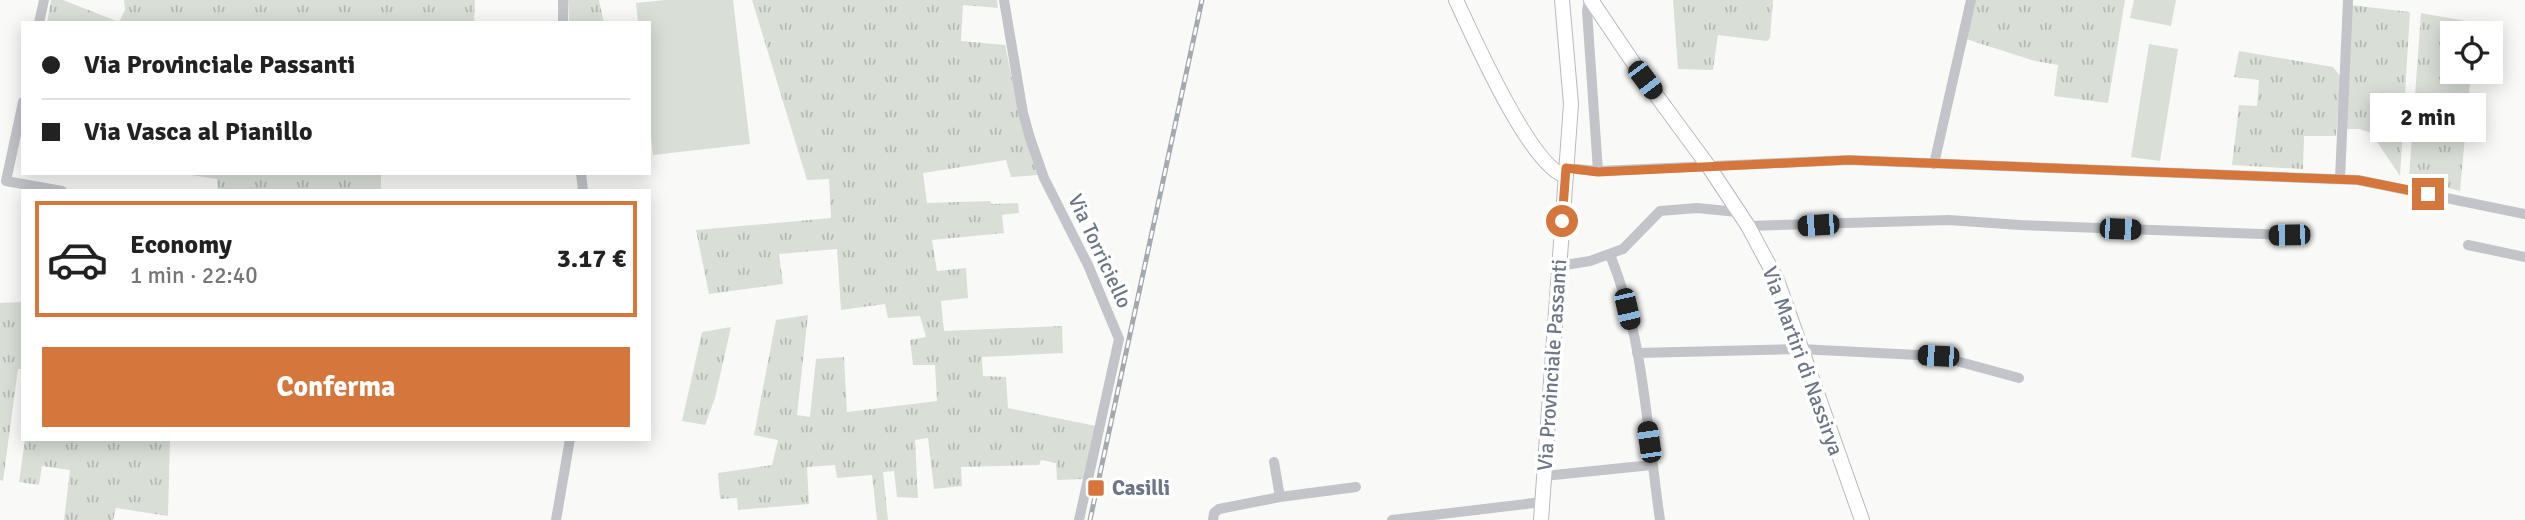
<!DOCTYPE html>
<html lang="it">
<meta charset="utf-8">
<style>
:root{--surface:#fff;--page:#f2f2f2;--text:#222;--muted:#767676;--line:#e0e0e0;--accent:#d5773d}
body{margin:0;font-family:Signika,sans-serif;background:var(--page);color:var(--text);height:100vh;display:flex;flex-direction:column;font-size:26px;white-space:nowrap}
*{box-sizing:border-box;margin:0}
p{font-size:23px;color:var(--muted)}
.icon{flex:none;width:38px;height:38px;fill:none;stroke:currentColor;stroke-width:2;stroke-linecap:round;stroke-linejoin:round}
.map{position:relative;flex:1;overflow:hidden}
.details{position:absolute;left:21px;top:189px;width:630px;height:252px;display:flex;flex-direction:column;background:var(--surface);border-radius:0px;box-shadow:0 4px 18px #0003}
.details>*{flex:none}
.top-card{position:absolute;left:21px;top:21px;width:630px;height:154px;border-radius:0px;box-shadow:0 4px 18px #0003;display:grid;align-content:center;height:154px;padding:0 21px;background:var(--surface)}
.buttons{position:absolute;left:2440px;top:21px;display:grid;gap:14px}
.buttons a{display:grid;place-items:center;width:63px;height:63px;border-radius:0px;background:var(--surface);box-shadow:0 4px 18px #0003;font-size:35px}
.end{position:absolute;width:32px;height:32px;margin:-16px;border:9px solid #d5773d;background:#fff;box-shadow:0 0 0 4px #fff}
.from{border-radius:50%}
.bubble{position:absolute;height:49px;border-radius:0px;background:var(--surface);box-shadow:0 4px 18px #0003;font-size:23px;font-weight:700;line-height:49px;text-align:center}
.car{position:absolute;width:21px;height:42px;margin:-21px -10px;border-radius:9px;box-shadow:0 0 5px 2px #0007;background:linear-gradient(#222 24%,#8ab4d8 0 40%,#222 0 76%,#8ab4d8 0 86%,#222 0)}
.top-card b{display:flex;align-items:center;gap:24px;height:66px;font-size:26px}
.top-card b+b{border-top:2px solid var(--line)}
.top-card i{width:18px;height:18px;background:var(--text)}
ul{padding:12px 0 0;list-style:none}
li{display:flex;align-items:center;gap:21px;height:116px;margin:0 14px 10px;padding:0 7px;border:4px solid transparent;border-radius:0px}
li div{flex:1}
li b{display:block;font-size:26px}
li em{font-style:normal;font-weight:700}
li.active{border-color:var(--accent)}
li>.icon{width:63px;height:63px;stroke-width:1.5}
.action{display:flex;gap:14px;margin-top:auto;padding:14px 21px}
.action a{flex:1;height:80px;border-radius:0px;background:var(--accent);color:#fff;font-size:28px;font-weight:700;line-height:80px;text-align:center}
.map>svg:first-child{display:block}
.grass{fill:url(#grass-tufts)}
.pitch{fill:#d9ded7}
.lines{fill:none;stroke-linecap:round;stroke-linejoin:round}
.secondary-casing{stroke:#b7babf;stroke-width:16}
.street{stroke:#c2c4c9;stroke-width:10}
.secondary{stroke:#fff;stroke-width:14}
.rail-casing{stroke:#a4a8af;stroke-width:5}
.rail{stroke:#fff;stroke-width:2.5;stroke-dasharray:8;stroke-linecap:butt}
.route{stroke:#d5773d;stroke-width:9}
.poi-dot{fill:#d5773d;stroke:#fff;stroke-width:2.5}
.labels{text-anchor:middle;stroke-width:7;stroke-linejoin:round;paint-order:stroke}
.street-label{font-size:21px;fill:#6c7686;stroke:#fff}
.poi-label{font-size:21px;font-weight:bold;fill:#6c7686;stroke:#fff;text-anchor:start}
</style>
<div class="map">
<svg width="2525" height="520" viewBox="0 0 2525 520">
<defs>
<pattern id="grass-tufts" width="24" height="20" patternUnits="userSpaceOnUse" patternTransform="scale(1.75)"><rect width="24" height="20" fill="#d9ded7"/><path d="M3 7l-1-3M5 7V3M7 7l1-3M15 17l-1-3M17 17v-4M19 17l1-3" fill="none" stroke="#b4b9b4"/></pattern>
</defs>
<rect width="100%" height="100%" fill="#f9faf8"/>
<path class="grass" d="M 51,0 L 63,0 L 119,22 L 125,10 L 124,0 L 475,0 L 474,23 L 47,23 Z
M 568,0 L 599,0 L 604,23 L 569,23 Z
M 752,0 L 997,0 L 998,8 L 963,5 L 961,41 L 1005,45 L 1018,107 L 1038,175 L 1011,177 L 1006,160 L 923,173 L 927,203 L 990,201 L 991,204 L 1018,203 L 1019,213 L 1002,215 L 1004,233 L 932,240 L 937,271 L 966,268 L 968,298 L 941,301 L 944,331 L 1062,326 L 1063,353 L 982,357 L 983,376 L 1006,377 L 1008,408 L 1096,426 L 1084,479 L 1057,480 L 1056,463 L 1041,460 L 1039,465 L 961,467 L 962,486 L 934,489 L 928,438 L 915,440 L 918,498 L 897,497 L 894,471 L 883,472 L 888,520 L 877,520 L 872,475 L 837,478 L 835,465 L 807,467 L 809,504 L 738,510 L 737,498 L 720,499 L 718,473 L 772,465 L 778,440 L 754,435 L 776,320 L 808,315 L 797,415 L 810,417 L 816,359 L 844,357 L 847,412 L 937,401 L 935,365 L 913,365 L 910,340 L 926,337 L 920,316 L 888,318 L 885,304 L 841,310 L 837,249 L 779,254 L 783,284 L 709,294 L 696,230 L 831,218 L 829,179 L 807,180 Z
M 1673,0 L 1773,0 L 1770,38 L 1767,41 L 1718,35 L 1713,70 L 1678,69 Z
M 1976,0 L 2125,0 L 2108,103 L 2054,96 L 2058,65 L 2035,61 L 1966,39 Z
M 2350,5 L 2410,12 L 2400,176 L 2371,133 L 2359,129 L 2346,129 Z
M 2421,13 L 2477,23 L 2475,33 L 2452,33 L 2452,72 L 2471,72 L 2460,191 L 2409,178 Z
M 2239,51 L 2333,67 L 2341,77 L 2336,136 L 2304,136 L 2303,169 L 2232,165 L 2239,105 L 2257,106 L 2259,80 L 2234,77 Z
M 178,173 L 381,173 L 381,191 L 218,191 L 217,179 Z
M 23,302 L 23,369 L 18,369 L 3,481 L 0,480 L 0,303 Z
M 731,327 L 715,398 L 705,425 L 682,421 L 702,332 Z
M 25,439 L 170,439 L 168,516 L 116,508 L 113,520 L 64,520 L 70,470 L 42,466 L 39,485 L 19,482 Z"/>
<path class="pitch" d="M 665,0 L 733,0 L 750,144 L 653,155 L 649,118 L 649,23 L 638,23 L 636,3 Z
M 2134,0 L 2176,0 L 2171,26 L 2130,18 Z
M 2149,44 L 2178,49 L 2160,161 L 2131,157 Z"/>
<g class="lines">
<g class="secondary-casing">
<path id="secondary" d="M 1456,0 C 1472,34 1531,169 1566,176
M 1591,0 L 1645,80 L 1709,167 L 1748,226 L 1777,280 L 1862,520
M 1541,520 L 1571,104 L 1562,0"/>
</g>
<path class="street" d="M 563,0 L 563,23
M 1004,0 L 1023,113 L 1030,138 L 1044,178 L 1088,265 L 1119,339 L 1079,520
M 1589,0 L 1587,11 L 1598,171
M 39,23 L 44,0
M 23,102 L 6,181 L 62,191
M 1934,164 L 1971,0
M 1566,168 L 1598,171 L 1849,160 L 2358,180 L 2525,214
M 581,173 L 583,191
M 2340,179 L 2348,0
M 1748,226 L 1949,220 L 2020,225 L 2289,235
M 2468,245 L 2525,257
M 1610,255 C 1644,337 1647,432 1660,520
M 1559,266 L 1590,261 L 1623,249 L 1660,211 L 1697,208 L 1737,212
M 1637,353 L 1800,349 L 1938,356 L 2019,378
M 1274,462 L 1280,497
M 1544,476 L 1652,465
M 556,520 L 570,439
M 1213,520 L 1214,513 L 1219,509 L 1280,497 L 1356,487
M 1392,520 L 1542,502"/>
<use href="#secondary" class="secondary"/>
<g class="rail-casing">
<path id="rail" d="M 1090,520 L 1202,0"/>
</g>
<use href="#rail" class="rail"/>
</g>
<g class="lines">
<path class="route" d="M 1562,221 L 1566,168 L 1598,172 L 1849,160 L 2358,180 L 2428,194"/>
</g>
<rect class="poi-dot" x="1087" y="479" width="18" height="18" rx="3.5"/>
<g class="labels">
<g class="street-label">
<text transform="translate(1100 251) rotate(65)" y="7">Via Torriciello</text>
<text transform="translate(1803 361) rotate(70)" y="7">Via Martiri di Nassirya</text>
<text transform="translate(1552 365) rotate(-86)" y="7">Via Provinciale Passanti</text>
</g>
<g class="poi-label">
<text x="1112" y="495">Casilli</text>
</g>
</g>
</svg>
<div class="buttons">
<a><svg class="icon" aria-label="locate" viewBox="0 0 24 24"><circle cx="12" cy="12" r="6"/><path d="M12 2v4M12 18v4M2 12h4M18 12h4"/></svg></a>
</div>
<i class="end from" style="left:1562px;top:221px"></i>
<i class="end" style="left:2428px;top:194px"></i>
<div class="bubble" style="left:2370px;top:93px;width:116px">2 min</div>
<i class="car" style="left:1645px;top:80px;rotate:143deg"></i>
<i class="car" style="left:1818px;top:225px;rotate:266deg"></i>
<i class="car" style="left:2120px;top:229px;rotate:92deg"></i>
<i class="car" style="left:2289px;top:235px;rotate:269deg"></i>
<i class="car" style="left:1627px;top:309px;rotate:167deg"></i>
<i class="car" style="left:1938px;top:356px;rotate:273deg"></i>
<i class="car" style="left:1649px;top:442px;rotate:352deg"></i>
<div class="top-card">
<b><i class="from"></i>Via Provinciale Passanti</b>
<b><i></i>Via Vasca al Pianillo</b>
</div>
<section class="details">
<ul>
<li class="active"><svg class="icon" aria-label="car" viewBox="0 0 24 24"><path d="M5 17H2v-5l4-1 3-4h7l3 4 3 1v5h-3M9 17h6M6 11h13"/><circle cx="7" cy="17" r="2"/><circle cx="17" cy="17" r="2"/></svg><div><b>Economy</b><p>1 min · 22:40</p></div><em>3.17 €</em></li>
</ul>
<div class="action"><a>Conferma</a></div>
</section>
</div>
